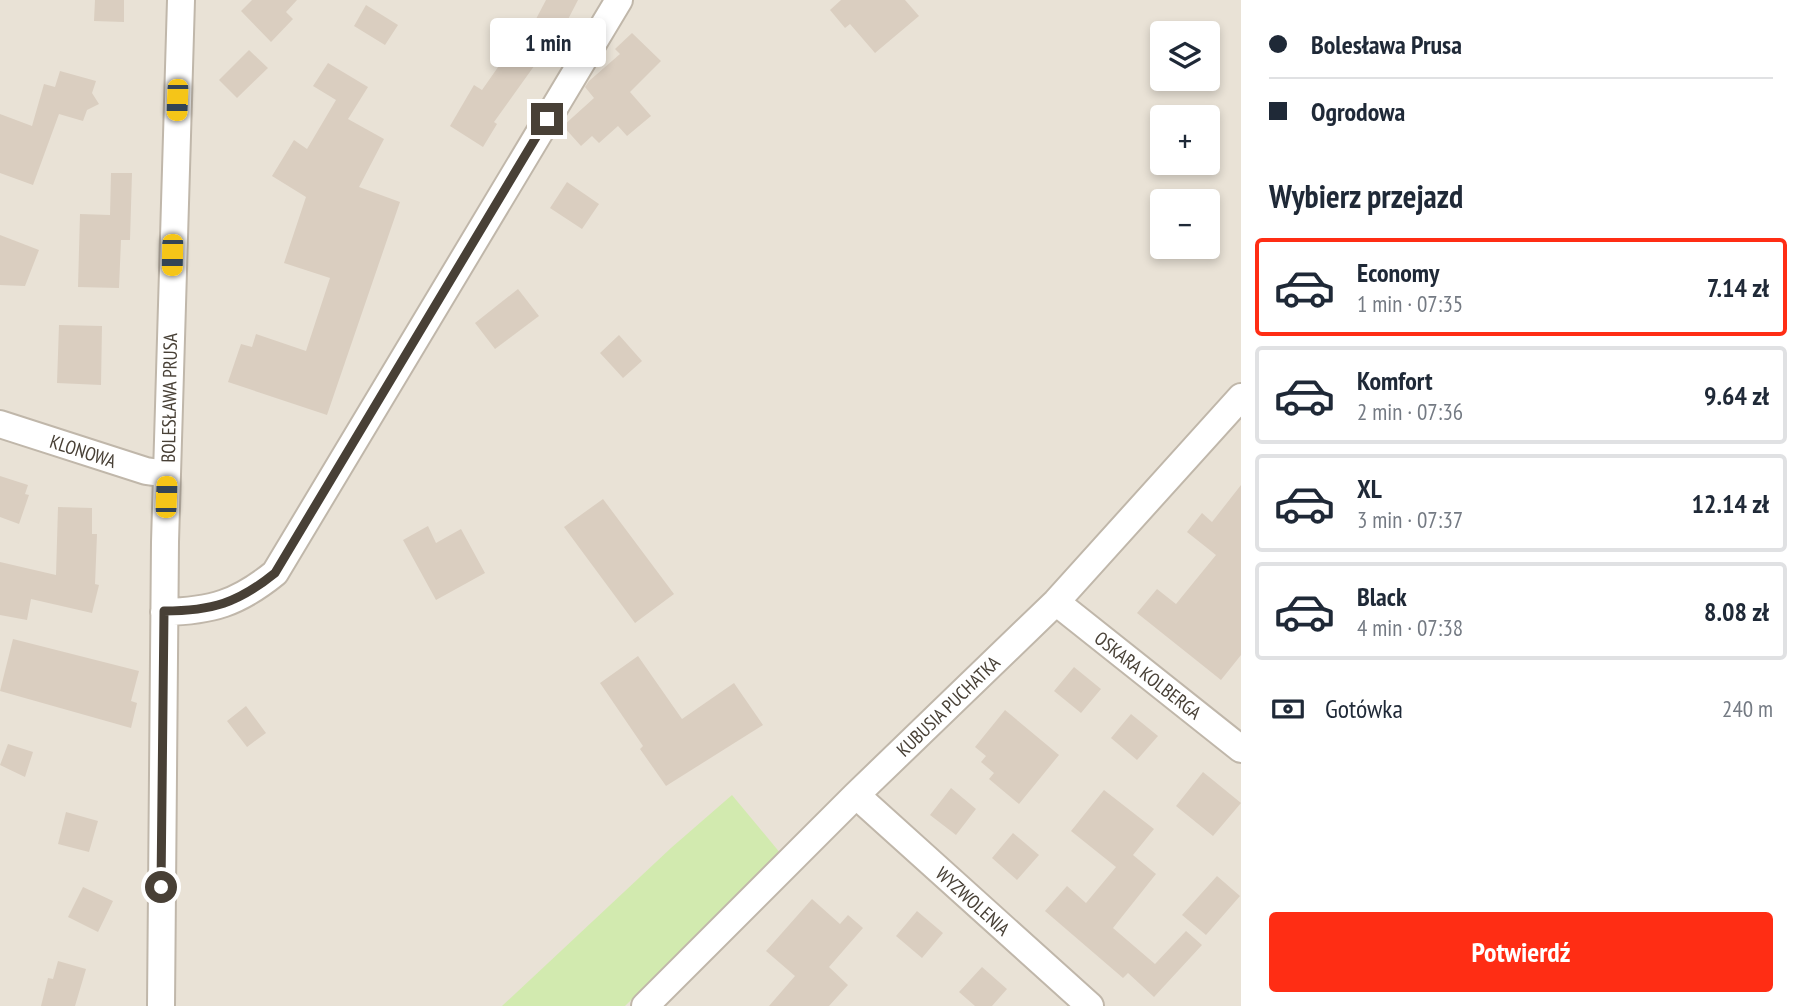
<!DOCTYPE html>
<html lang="pl">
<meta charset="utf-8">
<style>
:root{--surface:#fff;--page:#f6f6f7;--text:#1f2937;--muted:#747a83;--line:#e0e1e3;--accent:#ff2d14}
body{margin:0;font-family:"PT Sans Narrow",sans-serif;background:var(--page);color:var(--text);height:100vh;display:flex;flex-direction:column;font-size:26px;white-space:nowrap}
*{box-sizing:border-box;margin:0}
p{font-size:23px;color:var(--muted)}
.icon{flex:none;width:38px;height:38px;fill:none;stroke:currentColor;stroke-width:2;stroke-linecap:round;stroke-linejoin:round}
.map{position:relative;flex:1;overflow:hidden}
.panel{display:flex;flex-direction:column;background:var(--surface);width:560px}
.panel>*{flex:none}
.hud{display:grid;align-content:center;height:154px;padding:0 28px;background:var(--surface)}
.controls{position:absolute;left:1150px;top:21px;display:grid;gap:14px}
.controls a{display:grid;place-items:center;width:70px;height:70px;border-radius:7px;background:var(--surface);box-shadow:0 4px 10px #0003;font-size:35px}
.end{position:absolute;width:32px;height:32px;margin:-16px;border:9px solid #484036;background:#fff;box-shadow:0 0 0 4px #fff}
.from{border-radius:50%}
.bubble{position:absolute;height:49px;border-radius:7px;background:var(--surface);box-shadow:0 4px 10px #0003;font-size:23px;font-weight:600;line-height:49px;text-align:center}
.car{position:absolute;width:21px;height:42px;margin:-21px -10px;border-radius:9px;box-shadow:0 0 5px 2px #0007;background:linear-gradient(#f5c518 24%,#345 0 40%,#f5c518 0 76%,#345 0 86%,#f5c518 0)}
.hud b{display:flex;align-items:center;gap:24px;height:66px;font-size:26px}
.hud b+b{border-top:2px solid var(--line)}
.hud i{width:18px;height:18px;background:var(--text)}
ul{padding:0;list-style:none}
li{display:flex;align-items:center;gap:21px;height:98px;margin:0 14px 10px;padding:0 14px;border:4px solid var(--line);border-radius:7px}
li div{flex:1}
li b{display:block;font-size:26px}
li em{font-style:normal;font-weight:600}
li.active{border-color:var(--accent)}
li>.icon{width:63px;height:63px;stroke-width:1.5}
h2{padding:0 28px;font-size:32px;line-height:84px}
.pay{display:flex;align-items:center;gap:18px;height:77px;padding:0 28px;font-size:26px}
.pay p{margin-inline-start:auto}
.primary-button{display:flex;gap:14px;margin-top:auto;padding:14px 28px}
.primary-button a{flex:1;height:80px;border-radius:7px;background:var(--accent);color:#fff;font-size:28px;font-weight:600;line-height:80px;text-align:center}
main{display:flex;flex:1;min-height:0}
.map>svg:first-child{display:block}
.residential{fill:#e9e2d6;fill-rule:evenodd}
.green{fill:#d2eaaf}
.building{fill:#dacec0}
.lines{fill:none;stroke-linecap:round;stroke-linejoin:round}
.minor-casing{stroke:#c0b7aa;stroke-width:30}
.minor{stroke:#fff;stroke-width:26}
.route{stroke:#484036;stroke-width:9}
.labels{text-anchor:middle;stroke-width:5;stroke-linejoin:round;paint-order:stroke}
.street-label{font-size:19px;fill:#484036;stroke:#fff}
</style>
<main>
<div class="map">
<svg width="1241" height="1006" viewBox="0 0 1241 1006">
<rect width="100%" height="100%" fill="#f4f0e8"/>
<path class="residential" d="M 0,0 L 1241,0 L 1241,1006 L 0,1006 ZM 1162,33 L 1208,33 L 1208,79 L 1162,79 ZM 1162,117 L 1208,117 L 1208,163 L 1162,163 ZM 1162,201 L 1208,201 L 1208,247 L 1162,247 Z"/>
<path class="green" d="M 732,795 L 781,854 L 625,1006 L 502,1006 L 671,848 Z"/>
<path class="building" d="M 95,0 L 124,0 L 124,22 L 94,21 Z
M 252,0 L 297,0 L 286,12 L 293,19 L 271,42 L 241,11 Z
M 546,0 L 578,0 L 548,58 L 542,55 L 494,122 L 497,124 L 483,147 L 450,126 L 474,85 L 482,90 L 510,50 L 517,55 Z
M 841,0 L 905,0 L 919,16 L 875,53 L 850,24 L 845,28 L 830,10 Z
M 366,5 L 398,25 L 385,45 L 354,26 Z
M 632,33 L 661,61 L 630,92 L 651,116 L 627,136 L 618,126 L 599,143 L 592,136 L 581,146 L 563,126 L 594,98 L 585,87 L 589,81 L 620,54 L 615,49 Z
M 249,50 L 268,68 L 237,98 L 219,80 Z
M 328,63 L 368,87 L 348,119 L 384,139 L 359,187 L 400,202 L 327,415 L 228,382 L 241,344 L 252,347 L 256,334 L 306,351 L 330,278 L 284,263 L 306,197 L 272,176 L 294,140 L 307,149 L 336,100 L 313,86 Z
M 60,71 L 96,81 L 92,93 L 99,104 L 87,110 L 83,121 L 59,114 L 33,185 L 0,173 L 0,114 L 32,126 L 44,84 L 55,87 Z
M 111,173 L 132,173 L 130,240 L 121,240 L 119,288 L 78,287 L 80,214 L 110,215 Z
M 567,182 L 599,204 L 582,229 L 550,208 Z
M 0,235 L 39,250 L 25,286 L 0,285 Z
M 518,289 L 539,316 L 495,349 L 475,323 Z
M 59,325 L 102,326 L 101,385 L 57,383 Z
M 619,335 L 642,361 L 623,378 L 600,353 Z
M 0,476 L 28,485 L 25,494 L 29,495 L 19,524 L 0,517 Z
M 1241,485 L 1241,655 L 1221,680 L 1137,613 L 1157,589 L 1176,604 L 1216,555 L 1187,532 L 1202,513 L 1212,522 Z
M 603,499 L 674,594 L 635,623 L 564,527 Z
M 58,507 L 92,508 L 92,534 L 97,534 L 95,584 L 99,585 L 92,613 L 31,599 L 27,620 L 0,615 L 0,562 L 56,575 Z
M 428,526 L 436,543 L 461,529 L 485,573 L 436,600 L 403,540 Z
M 13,639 L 139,671 L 131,701 L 137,703 L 131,728 L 0,691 Z
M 638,656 L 682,719 L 734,683 L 763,725 L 666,786 L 640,749 L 643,746 L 600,683 Z
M 1074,667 L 1101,689 L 1081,713 L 1054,691 Z
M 246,706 L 266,733 L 247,747 L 227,721 Z
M 1005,710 L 1059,755 L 1019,804 L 989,779 L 994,773 L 981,762 L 986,756 L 975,747 Z
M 1131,714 L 1158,736 L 1137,760 L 1111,738 Z
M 8,744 L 33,752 L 25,777 L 0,765 Z
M 1203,772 L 1241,803 L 1213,836 L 1176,806 Z
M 951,788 L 976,809 L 956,835 L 930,815 Z
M 1104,790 L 1154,829 L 1133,855 L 1156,874 L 1113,928 L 1155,964 L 1186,931 L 1202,945 L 1154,997 L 1128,973 L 1123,978 L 1045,911 L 1067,886 L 1086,903 L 1116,867 L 1071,831 Z
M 66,812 L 98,821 L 89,852 L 58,844 Z
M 1013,833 L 1039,855 L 1017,880 L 992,858 Z
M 1217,876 L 1240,896 L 1206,935 L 1182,915 Z
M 83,887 L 113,901 L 98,932 L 68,917 Z
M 812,899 L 840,924 L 848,915 L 863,928 L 829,967 L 848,985 L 829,1006 L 769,1006 L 795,976 L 766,951 Z
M 917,911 L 943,933 L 922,958 L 896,936 Z
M 58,961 L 86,969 L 75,1006 L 41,1006 L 48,978 L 53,979 Z
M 982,967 L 1007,989 L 992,1006 L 975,1006 L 959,992 Z"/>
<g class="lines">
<g class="minor-casing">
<path id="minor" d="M 0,424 L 146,471 L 167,474
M 1056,602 L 1241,749
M 164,612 C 212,611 238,603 275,573 L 619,0
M 856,795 L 1090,1006
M 161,1006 L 165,542 L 181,0
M 645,1006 L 856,795 L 1056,602 L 1241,397"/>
</g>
<use href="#minor" class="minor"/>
</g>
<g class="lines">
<path class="route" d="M 161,887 L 164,611 C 212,611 238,603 275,573 L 547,119"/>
</g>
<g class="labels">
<g class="street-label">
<text transform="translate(169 398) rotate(-89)" y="7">BOLESŁAWA PRUSA</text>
<text transform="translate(83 451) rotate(18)" y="7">KLONOWA</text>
<text transform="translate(1148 675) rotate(38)" y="7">OSKARA KOLBERGA</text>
<text transform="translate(948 706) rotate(-44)" y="7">KUBUSIA PUCHATKA</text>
<text transform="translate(973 901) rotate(42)" y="7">WYZWOLENIA</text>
</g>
</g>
</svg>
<div class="controls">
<a><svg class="icon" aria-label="layers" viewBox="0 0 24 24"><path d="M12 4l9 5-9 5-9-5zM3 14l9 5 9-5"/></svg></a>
<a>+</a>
<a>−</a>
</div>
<i class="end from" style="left:161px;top:887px"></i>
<i class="end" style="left:547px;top:119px"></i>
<div class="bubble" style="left:490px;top:18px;width:116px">1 min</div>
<i class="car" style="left:177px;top:100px;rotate:182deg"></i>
<i class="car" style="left:172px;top:255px;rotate:181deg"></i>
<i class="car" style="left:166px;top:497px;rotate:2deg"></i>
</div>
<section class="panel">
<div class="hud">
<b><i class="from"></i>Bolesława Prusa</b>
<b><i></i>Ogrodowa</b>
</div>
<h2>Wybierz przejazd</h2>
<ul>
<li class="active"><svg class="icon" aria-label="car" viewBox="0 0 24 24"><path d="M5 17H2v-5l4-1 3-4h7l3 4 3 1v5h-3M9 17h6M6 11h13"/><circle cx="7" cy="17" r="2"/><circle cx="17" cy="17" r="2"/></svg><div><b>Economy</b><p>1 min · 07:35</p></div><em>7.14 zł</em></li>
<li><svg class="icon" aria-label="car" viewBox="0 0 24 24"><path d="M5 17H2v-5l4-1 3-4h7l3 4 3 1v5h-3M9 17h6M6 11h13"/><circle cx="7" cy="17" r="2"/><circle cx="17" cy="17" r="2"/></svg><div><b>Komfort</b><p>2 min · 07:36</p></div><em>9.64 zł</em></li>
<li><svg class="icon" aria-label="car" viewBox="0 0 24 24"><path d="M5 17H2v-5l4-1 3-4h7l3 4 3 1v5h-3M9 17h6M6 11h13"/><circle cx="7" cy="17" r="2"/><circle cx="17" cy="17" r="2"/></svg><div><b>XL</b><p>3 min · 07:37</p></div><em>12.14 zł</em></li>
<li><svg class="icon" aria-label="car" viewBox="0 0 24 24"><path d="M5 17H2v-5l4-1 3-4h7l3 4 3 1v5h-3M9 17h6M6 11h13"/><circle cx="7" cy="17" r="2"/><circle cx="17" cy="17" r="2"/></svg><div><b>Black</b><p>4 min · 07:38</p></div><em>8.08 zł</em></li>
</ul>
<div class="pay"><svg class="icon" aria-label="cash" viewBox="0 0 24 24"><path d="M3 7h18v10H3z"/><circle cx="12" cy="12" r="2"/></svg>Gotówka<p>240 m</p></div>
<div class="primary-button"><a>Potwierdź</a></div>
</section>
</main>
